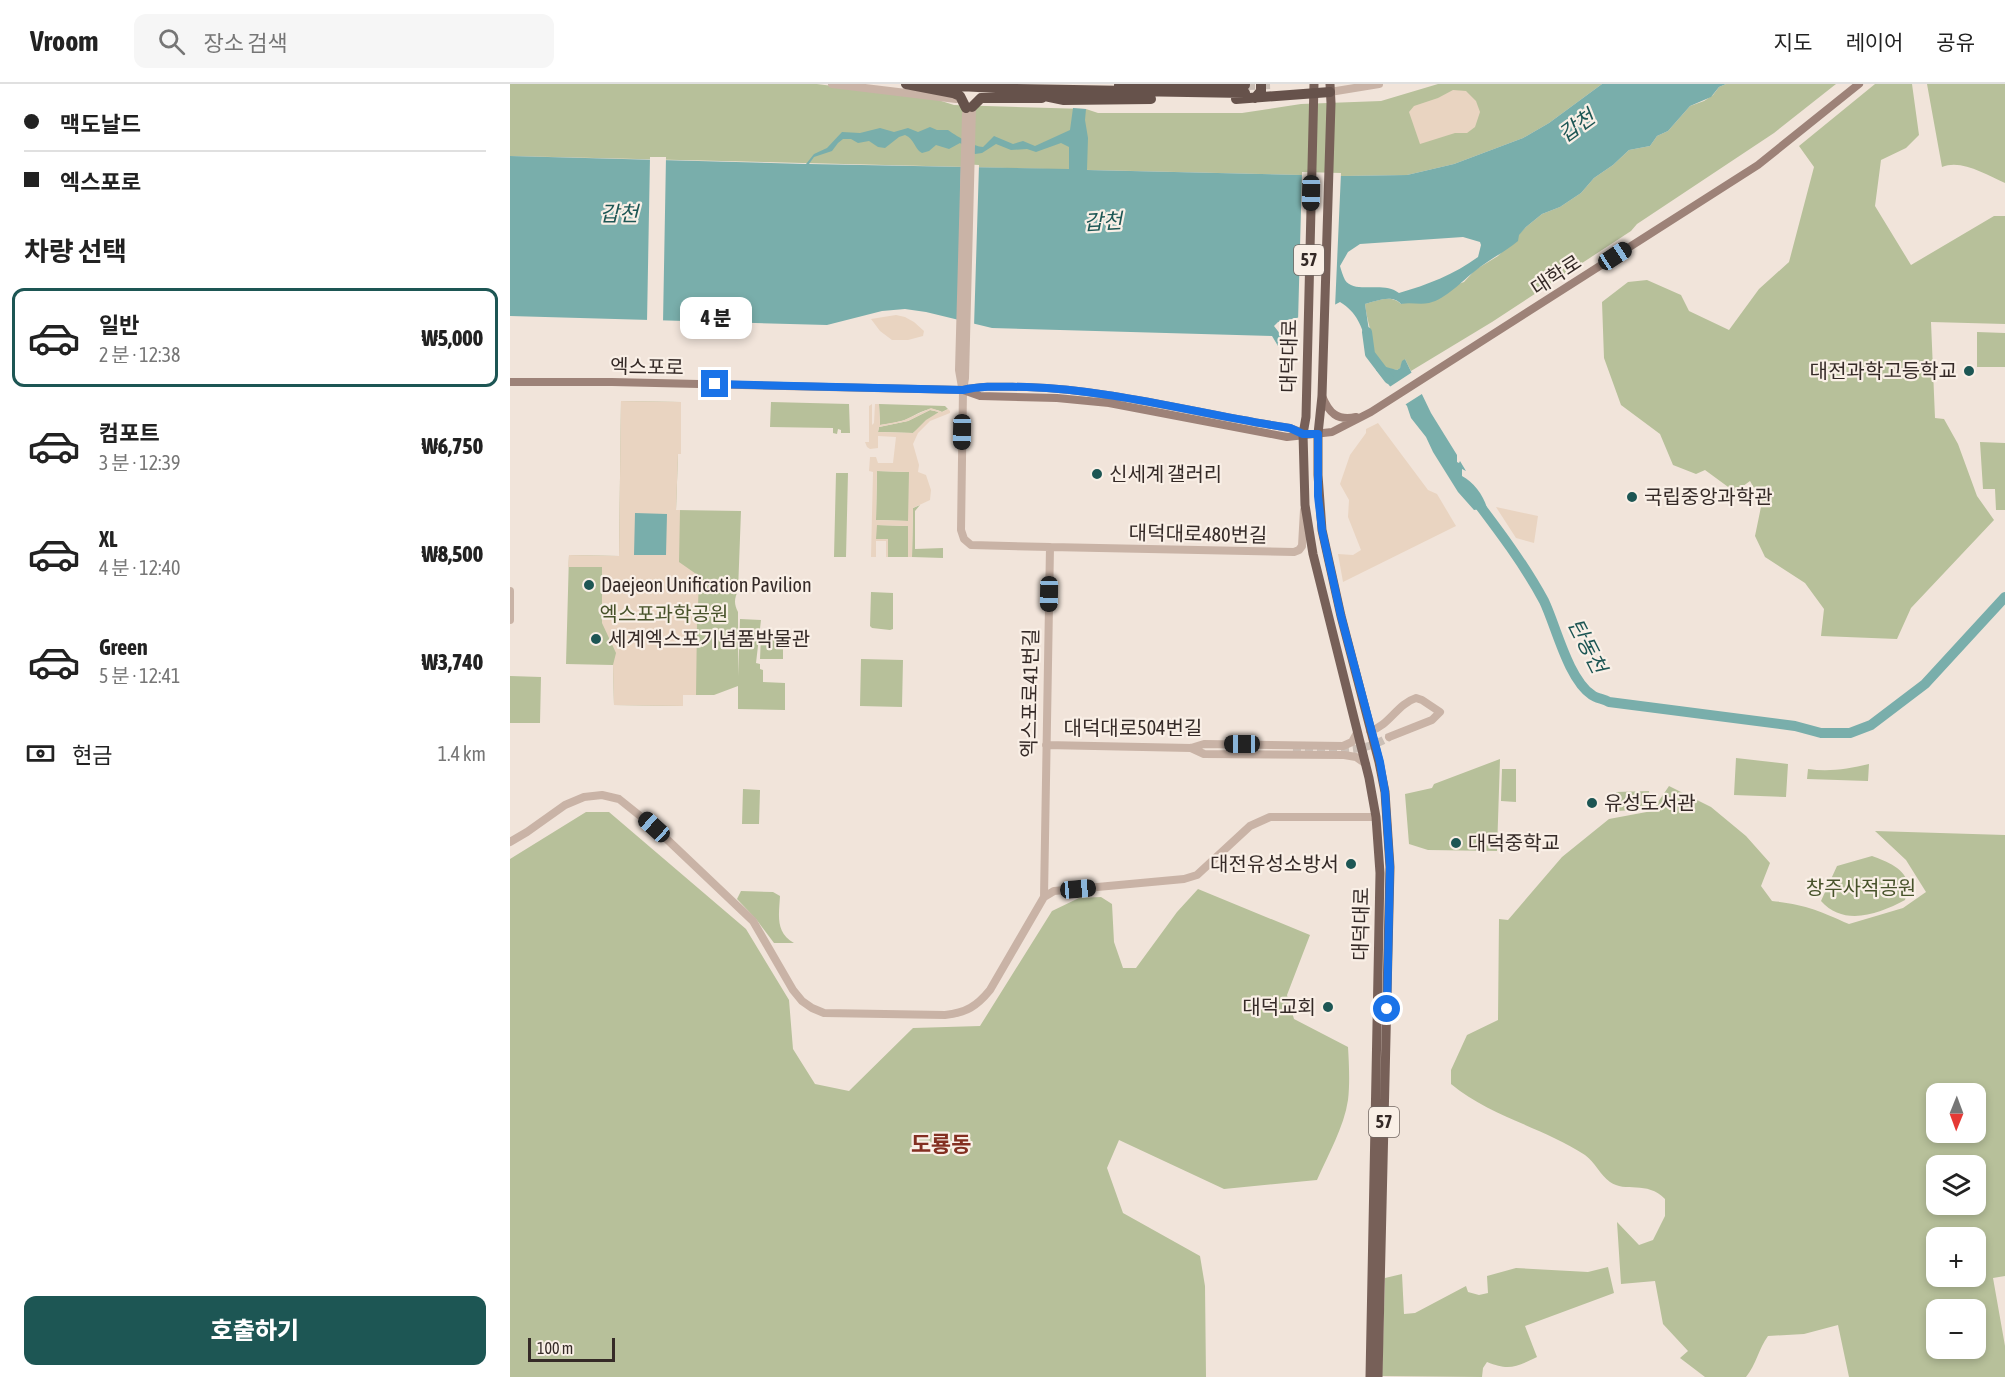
<!DOCTYPE html>
<html lang="ko">
<meta charset="utf-8">
<style>
:root{--surface:#fff;--page:#f6f6f6;--text:#222;--muted:#767676;--line:#e0e0e0;--accent:#1d5654}
body{margin:0;font-family:"Asap Condensed","Noto Sans KR",sans-serif;background:var(--page);color:var(--text);height:100vh;display:flex;flex-direction:column;font-size:22px;white-space:nowrap}
*{box-sizing:border-box;margin:0}
p{font-size:20px;color:var(--muted)}
.icon{flex:none;width:33px;height:33px;fill:none;stroke:currentColor;stroke-width:2;stroke-linecap:round;stroke-linejoin:round}
.map{position:relative;flex:1;overflow:hidden}
.drawer{display:flex;flex-direction:column;background:var(--surface);width:510px}
.drawer>*{flex:none}
.hud{display:grid;align-content:center;height:132px;padding:0 24px;background:var(--surface)}
.needle{width:39px;rotate:181deg}
.tools{position:absolute;left:1416px;top:999px;display:grid;gap:12px}
.tools a{display:grid;place-items:center;width:60px;height:60px;border-radius:12px;background:var(--surface);box-shadow:0 3px 9px #0003;font-size:30px}
.scale{position:absolute;left:18px;bottom:15px;width:87px;box-sizing:border-box;padding-left:6px;border:3px solid #352a27;border-top:0;font-size:16px;line-height:21px;white-space:nowrap;color:#352a27;-webkit-text-stroke:4px #f9efe6;paint-order:stroke}
.end{position:absolute;width:27px;height:27px;margin:-14px;border:8px solid #1a73e8;background:#fff;box-shadow:0 0 0 3px #fff}
.from{border-radius:50%}
.bubble{position:absolute;height:42px;border-radius:12px;background:var(--surface);box-shadow:0 3px 9px #0003;font-size:20px;font-weight:800;line-height:42px;text-align:center}
.car{position:absolute;width:18px;height:36px;margin:-18px -9px;border-radius:8px;box-shadow:0 0 4px 2px #0007;background:linear-gradient(#222 24%,#8ab4d8 0 40%,#222 0 76%,#8ab4d8 0 86%,#222 0)}
.hud b{display:flex;align-items:center;gap:21px;height:57px;font-size:22px}
.hud b+b{border-top:2px solid var(--line)}
.hud i{width:15px;height:15px;background:var(--text)}
ul{padding:0;list-style:none}
li{display:flex;align-items:center;gap:18px;height:99px;margin:0 12px 9px;padding:0 12px;border:3px solid transparent;border-radius:12px}
li div{flex:1}
li b{display:block;font-size:22px}
li em{font-style:normal;font-weight:800}
li.current{border-color:var(--accent)}
li>.icon{width:54px;height:54px;stroke-width:1.5}
h2{padding:0 24px;font-size:27px;line-height:72px}
.pay{display:flex;align-items:center;gap:15px;height:66px;padding:0 24px;font-size:22px}
.pay p{margin-inline-start:auto}
.action{display:flex;gap:12px;margin-top:auto;padding:12px 24px}
.action a{flex:1;height:69px;border-radius:12px;background:var(--accent);color:#fff;font-size:24px;font-weight:800;line-height:69px;text-align:center}
header{display:flex;align-items:center;gap:36px;box-sizing:border-box;height:84px;padding:0 30px;background:var(--surface);border-bottom:2px solid var(--line)}
header strong{font-size:28px}
nav{display:flex;gap:33px;margin-inline-start:auto;font-size:21px}
.search{width:420px;height:54px;background:var(--page);display:flex;align-items:center;gap:15px;box-sizing:border-box;padding:0 21px;border-radius:12px;color:var(--muted);font-size:22px}
main{display:flex;flex:1;min-height:0}
.map>svg:first-child{display:block}
.green{fill:#b7c09a;fill-rule:evenodd}
.plaza{fill:#e9d4c1;fill-rule:evenodd}
.water{fill:#79aeab;fill-rule:evenodd}
.pier{fill:#f1e4da}
.lines{fill:none;stroke-linecap:round;stroke-linejoin:round}
.river{stroke:#79aeab;stroke-width:10}
.tertiary-tunnel{stroke:#cbbfb6;stroke-width:8;stroke-dasharray:8 4;stroke-linecap:butt}
.trunk-tunnel{stroke:#cbbfb6;stroke-width:10;stroke-dasharray:10 5;stroke-linecap:butt}
.tertiary{stroke:#c9b3a6;stroke-width:8}
.secondary{stroke:#9d8278;stroke-width:8}
.primary{stroke:#776058;stroke-width:9}
.trunk{stroke:#66524b;stroke-width:10}
.route{stroke:#1a73e8;stroke-width:8}
.poi-dot{fill:#1d5654;stroke:#f9efe6;stroke-width:2}
.labels{text-anchor:middle;stroke-width:4.5;stroke-linejoin:round;paint-order:stroke}
.shield{fill:#f9efe6;stroke:#706560;stroke-width:1.5}
.shield-label{font-size:18px;font-weight:bold;fill:#352a27}
.street-label{font-size:20px;fill:#352a27;stroke:#f9efe6}
.poi-label{font-size:20px;fill:#352a27;stroke:#f9efe6;text-anchor:start}
.park-label{font-size:20px;fill:#48532b;stroke:#f9efe6}
.water-label{font-size:21px;font-style:italic;fill:#1d5654;stroke:#f9efe6}
.quarter-label{font-size:22px;font-weight:bold;fill:#832f21;stroke:#f9efe6}
</style>
<header>
<strong>Vroom</strong>
<div class="search"><svg class="icon" aria-label="search" viewBox="0 0 24 24"><circle cx="10" cy="10" r="6"/><path d="M15 15l6 6"/></svg>장소 검색</div>
<nav><a>지도</a><a>레이어</a><a>공유</a></nav>
</header>
<main>
<section class="drawer">
<div class="hud">
<b><i class="from"></i>맥도날드</b>
<b><i></i>엑스포로</b>
</div>
<h2>차량 선택</h2>
<ul>
<li class="current"><svg class="icon" aria-label="car" viewBox="0 0 24 24"><path d="M5 17H2v-5l4-1 3-4h7l3 4 3 1v5h-3M9 17h6M6 11h13"/><circle cx="7" cy="17" r="2"/><circle cx="17" cy="17" r="2"/></svg><div><b>일반</b><p>2 분 · 12:38</p></div><em>₩5,000</em></li>
<li><svg class="icon" aria-label="car" viewBox="0 0 24 24"><path d="M5 17H2v-5l4-1 3-4h7l3 4 3 1v5h-3M9 17h6M6 11h13"/><circle cx="7" cy="17" r="2"/><circle cx="17" cy="17" r="2"/></svg><div><b>컴포트</b><p>3 분 · 12:39</p></div><em>₩6,750</em></li>
<li><svg class="icon" aria-label="car" viewBox="0 0 24 24"><path d="M5 17H2v-5l4-1 3-4h7l3 4 3 1v5h-3M9 17h6M6 11h13"/><circle cx="7" cy="17" r="2"/><circle cx="17" cy="17" r="2"/></svg><div><b>XL</b><p>4 분 · 12:40</p></div><em>₩8,500</em></li>
<li><svg class="icon" aria-label="car" viewBox="0 0 24 24"><path d="M5 17H2v-5l4-1 3-4h7l3 4 3 1v5h-3M9 17h6M6 11h13"/><circle cx="7" cy="17" r="2"/><circle cx="17" cy="17" r="2"/></svg><div><b>Green</b><p>5 분 · 12:41</p></div><em>₩3,740</em></li>
</ul>
<div class="pay"><svg class="icon" aria-label="cash" viewBox="0 0 24 24"><path d="M3 7h18v10H3z"/><circle cx="12" cy="12" r="2"/></svg>현금<p>1.4 km</p></div>
<div class="action"><a>호출하기</a></div>
</section>
<div class="map">
<svg width="1495" height="1293" viewBox="0 0 1495 1293">
<rect width="100%" height="100%" fill="#f1e4da"/>
<path class="green" d="M 0,0 L 307,0 L 425,15 L 444,21 L 576,25 L 588,29 L 732,29 L 791,20 L 871,17 L 928,0 L 1092,0 L 1039,39 L 1013,54 L 944,80 L 897,91 L 833,92 L 0,72 Z
M 1216,0 L 1326,0 L 1264,49 L 1127,140 L 1121,147 L 982,238 L 901,287 L 895,275 L 890,284 L 887,286 L 871,283 C 860,266 864,262 860,245 C 858,237 856,229 855,220 C 867,217 881,210 891,220 L 954,198 L 965,186 L 988,172 L 1016,143 L 1032,130 L 1050,123 L 1071,109 L 1084,94 L 1103,81 L 1119,66 L 1140,62 L 1147,52 L 1158,47 L 1180,22 L 1194,17 L 1203,11 L 1209,3 Z
M 1365,0 L 1402,0 L 1409,51 L 1396,64 L 1371,76 L 1365,122 L 1401,181 L 1484,132 L 1495,132 L 1495,240 L 1421,238 L 1425,334 L 1434,335 L 1448,360 L 1467,412 L 1484,436 L 1401,524 L 1387,555 L 1311,552 L 1314,525 L 1295,499 L 1255,473 L 1245,452 L 1252,418 L 1240,397 L 1225,408 L 1195,386 L 1186,390 L 1163,381 L 1150,350 L 1111,321 L 1094,274 L 1092,218 L 1118,198 L 1137,196 L 1171,211 L 1179,227 L 1219,246 L 1249,205 L 1279,178 L 1304,83 L 1289,62 Z
M 1417,0 L 1495,0 L 1495,99 C 1476,91 1452,75 1432,83 Z
M 1467,248 L 1495,249 L 1495,283 L 1467,283 Z
M 111,317 L 171,318 L 171,370 L 168,370 L 166,426 L 231,427 L 228,507 C 224,515 224,520 228,528 L 228,592 L 230,535 L 251,536 L 246,579 L 250,580 L 250,585 L 253,586 L 253,598 L 275,599 L 275,626 L 228,625 L 228,602 L 204,611 L 173,611 L 173,622 L 104,621 L 103,581 L 56,580 L 59,471 L 109,472 Z
M 261,318 L 339,320 L 340,349 L 331,349 L 331,346 L 328,345 L 327,350 L 323,349 L 323,344 L 260,343 Z
M 369,320 L 435,322 L 438,325 L 432,328 C 418,320 407,331 395,336 C 387,338 379,340 370,341 Z
M 420,326 L 429,328 L 403,349 L 368,348 L 369,343 L 398,337 Z
M 1470,358 L 1495,359 L 1495,426 L 1486,426 L 1485,405 L 1473,405 Z
M 367,387 L 399,388 L 399,437 L 366,436 Z
M 326,389 L 338,389 L 336,473 L 324,473 Z
M 410,421 L 405,427 L 405,465 L 433,464 L 433,474 L 402,473 L 403,424 Z
M 366,441 L 399,442 L 398,473 L 378,473 L 378,455 L 366,456 Z
M 361,508 L 383,509 L 383,545 L 380,546 L 362,544 L 360,542 Z
M 251,551 L 273,551 L 273,575 L 250,575 Z
M 351,575 L 393,576 L 392,623 L 350,622 Z
M 0,592 L 31,593 L 30,639 L 0,639 Z
M 1226,674 L 1278,680 L 1276,713 L 1224,711 Z
M 990,675 L 987,767 L 918,766 L 899,760 L 895,710 L 922,704 L 924,700 Z
M 1359,680 L 1358,697 L 1297,695 L 1298,685 C 1319,688 1338,685 1359,680 Z
M 992,685 L 1006,685 L 1006,718 L 991,717 Z
M 1159,702 L 1201,723 L 1236,752 L 1260,779 L 1251,802 L 1262,817 C 1294,820 1310,827 1339,840 L 1393,824 L 1416,808 L 1396,776 L 1365,747 L 1495,751 L 1495,1192 L 1483,1194 L 1495,1262 L 1495,1293 L 1339,1293 L 1328,1241 L 1294,1250 L 1258,1252 C 1249,1264 1246,1281 1236,1293 L 1195,1293 L 1170,1274 L 1178,1267 L 1153,1240 L 1145,1197 L 1111,1200 L 1107,1138 L 1129,1161 L 1143,1156 L 1155,1132 L 1155,1115 C 1137,1096 1115,1109 1100,1098 C 1090,1091 1085,1078 1075,1071 C 1032,1043 981,1033 941,1000 L 941,986 L 957,951 L 988,936 L 989,835 L 998,836 L 1052,773 L 1099,735 L 1142,727 ZM 1426,1010 L 1466,1010 L 1466,1048 L 1426,1048 ZM 1426,1082 L 1466,1082 L 1466,1120 L 1426,1120 ZM 1426,1154 L 1466,1154 L 1466,1192 L 1426,1192 ZM 1426,1226 L 1466,1226 L 1466,1264 L 1426,1264 Z
M 233,705 L 250,706 L 249,740 L 232,740 Z
M 1139,707 L 1140,725 L 1107,727 L 1106,708 Z
M 76,728 L 99,728 L 236,845 L 279,916 L 283,965 L 305,1000 L 339,1007 L 403,944 L 470,942 L 542,827 L 569,814 L 591,813 L 602,820 L 604,858 L 613,884 L 626,884 L 667,828 L 688,805 L 800,851 L 777,911 L 784,935 L 838,963 C 839,980 840,999 838,1016 C 834,1043 818,1071 807,1096 L 714,1105 L 609,1056 L 597,1084 L 613,1129 L 690,1172 L 695,1202 L 696,1293 L 0,1293 L 0,775 Z
M 1362,772 C 1376,777 1397,785 1398,802 C 1398,806 1396,812 1395,816 C 1369,830 1334,843 1311,817 L 1327,782 Z
M 231,807 L 263,808 L 270,812 C 269,831 265,848 284,859 L 264,859 L 246,835 L 227,815 Z
M 1098,1183 L 1104,1209 L 1015,1242 L 1027,1273 C 1006,1283 999,1287 977,1278 L 973,1284 L 972,1293 L 872,1292 L 875,1194 L 892,1190 L 894,1230 L 905,1229 L 956,1202 L 958,1208 L 969,1211 L 978,1209 L 977,1192 L 1006,1184 L 1078,1188 Z"/>
<path class="plaza" d="M 943,6 L 956,7 L 966,17 L 970,28 L 965,43 L 957,49 L 945,49 L 910,60 L 899,28 L 904,22 L 928,14 Z
M 386,231 L 395,233 L 404,238 L 414,247 L 413,252 L 398,256 L 382,256 L 370,247 L 361,235 Z
M 111,317 L 171,318 L 171,370 L 168,370 L 166,426 L 170,426 L 169,478 L 189,492 L 188,523 L 198,523 L 198,538 L 187,538 L 186,611 L 173,611 L 173,622 L 104,621 L 103,581 L 106,569 L 92,539 L 92,483 L 58,483 L 59,471 L 109,472 Z
M 362,320 L 362,341 L 364,339 L 365,320 L 369,320 L 370,341 L 392,337 L 421,324 L 432,328 L 438,325 L 440,327 L 440,329 L 420,337 L 408,349 L 403,360 L 409,381 L 408,388 L 416,391 L 421,406 L 420,416 L 403,424 L 402,473 L 398,473 L 398,442 L 367,441 L 366,455 L 378,455 L 378,473 L 376,473 L 376,457 L 366,457 L 366,473 L 361,473 L 363,388 L 359,387 L 360,373 L 366,373 L 368,379 L 383,379 L 386,353 L 368,352 L 368,364 L 360,365 L 357,363 L 355,358 L 359,358 L 359,322 ZM 420,326 L 429,328 L 416,336 L 403,349 L 368,348 L 369,343 L 398,337 ZM 367,387 L 399,388 L 398,437 L 366,436 Z
M 868,339 L 918,406 L 927,410 L 946,442 L 833,498 L 828,470 L 843,471 L 851,466 L 838,433 L 839,416 L 830,400 L 840,371 L 856,349 L 856,345 Z
M 986,423 L 1028,432 L 1024,459 L 1006,454 Z"/>
<path class="water" d="M 1092,0 L 1216,0 L 1209,3 L 1201,13 L 1180,22 L 1158,47 L 1147,52 L 1140,62 L 1119,66 L 1103,81 L 1084,94 L 1071,109 L 1050,123 L 1032,130 L 1016,143 L 1009,151 L 1008,157 C 995,168 978,176 965,187 C 952,197 936,215 919,219 C 909,221 901,218 891,220 C 882,210 867,217 855,220 L 861,260 L 857,261 C 852,243 847,228 830,218 L 809,229 L 768,238 L 764,242 L 771,251 L 771,260 L 768,262 L 762,252 L 482,244 L 416,228 L 395,225 L 372,227 L 317,241 L 0,232 L 0,72 L 296,80 L 304,70 L 317,64 L 332,48 L 350,49 L 370,44 L 384,48 L 398,44 L 408,48 L 420,43 L 427,46 L 438,46 C 445,51 464,63 473,63 L 484,52 L 503,60 L 513,57 L 525,62 L 560,46 L 563,24 L 576,25 L 575,36 L 578,54 L 577,86 L 833,92 L 897,91 L 944,80 L 1013,54 L 1039,39 ZM 395,51 C 405,55 404,65 412,69 L 419,67 L 426,61 L 439,65 L 450,59 L 465,70 L 472,69 L 486,60 L 501,66 L 517,65 L 526,68 L 551,59 L 559,63 L 559,85 L 299,80 L 304,73 L 322,67 L 328,59 L 333,55 L 341,55 L 348,59 L 359,57 L 368,63 L 375,64 L 389,53 ZM 953,153 L 970,158 L 971,161 L 968,173 C 945,190 917,201 889,209 C 873,196 845,211 835,196 C 833,192 831,186 830,182 L 838,168 L 850,160 Z
M 895,275 L 921,329 L 947,371 L 947,378 L 949,379 L 950,377 L 956,387 L 952,385 L 952,392 C 963,398 973,410 977,424 L 964,426 L 948,408 L 923,368 L 916,353 L 901,334 L 897,322 L 866,286 L 876,283 L 887,286 L 890,284 L 892,277 Z
M 125,429 L 157,430 L 156,471 L 124,471 Z"/>
<path class="pier" d="M 140,73 L 156,73 L 153,239 L 137,238 Z
M 451,80 L 469,81 L 464,243 L 445,239 L 448,237 Z
M 792,88 L 831,89 L 825,224 L 810,232 L 788,238 Z
M 904,287 L 915,308 L 893,322 L 878,304 Z"/>
<g class="lines">
<path class="river" d="M 857,248 L 860,270 L 879,295
M 964,414 C 989,447 1014,480 1034,517 C 1046,542 1058,595 1082,611 C 1086,614 1093,615 1099,618 L 1285,642 L 1311,649 L 1340,649 L 1361,641 L 1415,600 L 1495,513"/>
<path class="tertiary-tunnel" d="M 783,665 C 816,666 850,671 879,653"/>
<path class="trunk-tunnel" d="M 735,1 L 763,0"/>
<path class="tertiary" d="M 322,0 L 446,15
M 820,8 L 869,0
M 462,23 L 455,294 L 453,306 L 451,446 L 454,455 L 461,461 L 540,463 L 534,813
M 452,303 L 449,286 L 456,30
M 540,463 L 784,468 L 789,466 L 792,462 L 794,426
M 0,507 L 0,536
M 860,647 C 879,642 887,620 906,614 L 912,616 L 930,628 L 922,636 L 879,653
M 536,661 L 681,664 L 694,660 L 833,662 L 842,658 L 847,649
M 681,664 L 694,670 L 834,671 L 846,673 L 856,680
M 0,758 L 17,748 L 55,721 L 74,713 L 92,711 L 109,715 L 144,743 L 243,837 L 283,906 L 292,917 L 302,924 L 314,929 L 435,931 C 456,929 467,922 480,906 L 534,813 L 544,807 L 674,795 L 687,791 L 740,742 L 760,733 L 866,733"/>
<path class="secondary" d="M 0,298 L 102,298 L 453,306 C 474,301 495,303 517,303 C 606,306 692,331 780,344 L 793,349
M 453,306 L 470,312 L 547,314 L 599,319 L 777,353 L 822,348 L 861,328 L 1248,81 L 1349,0
M 812,312 C 819,329 827,337 846,333"/>
<path class="primary" d="M 804,0 L 796,333 L 793,350 L 795,421 L 803,470 L 859,694 L 866,733 L 870,789 L 860,1293
M 820,0 L 821,19 L 812,312 L 808,350 L 808,391 L 812,446 L 831,532 L 869,678 L 875,708 L 880,783 L 868,1293"/>
<path class="trunk" d="M 396,0 L 443,9 L 450,12 L 456,24
M 414,0 L 504,5 L 735,9
M 609,0 L 735,1
M 525,10 L 554,16 L 641,15
M 745,14 L 751,7 L 751,0
M 726,15 L 820,8
M 462,23 L 471,14 L 532,14"/>
</g>
<g class="lines">
<path class="route" d="M 205,300 L 453,306 C 474,301 495,303 517,303 C 606,306 692,331 780,344 L 793,350 L 808,350 L 808,412 L 812,446 L 831,532 L 870,678 L 875,708 L 880,783 L 877,925"/>
</g>
<g class="poi-dot">
<circle cx="1459" cy="287" r="6"/>
<circle cx="587" cy="390" r="6"/>
<circle cx="1122" cy="413" r="6"/>
<circle cx="79" cy="501" r="6"/>
<circle cx="86" cy="555" r="6"/>
<circle cx="1082" cy="719" r="6"/>
<circle cx="946" cy="759" r="6"/>
<circle cx="841" cy="780" r="6"/>
<circle cx="818" cy="923" r="6"/>
</g>
<g class="labels">
<g class="shield">
<rect x="784" y="161" width="30" height="30" rx="4.5"/>
<rect x="859" y="1023" width="30" height="30" rx="4.5"/>
</g>
<g class="shield-label">
<text x="799" y="182">57</text>
<text x="874" y="1044">57</text>
</g>
<g class="street-label">
<text transform="translate(1046 191) rotate(-33)" y="7">대학로</text>
<text transform="translate(779 272) rotate(-89)" y="7">대덕대로</text>
<text transform="translate(137 283) rotate(1)" y="7">엑스포로</text>
<text transform="translate(688 450) rotate(1)" y="7">대덕대로480번길</text>
<text transform="translate(520 609) rotate(-89)" y="7">엑스포로41번길</text>
<text x="623" y="651">대덕대로504번길</text>
<text transform="translate(851 840) rotate(-89)" y="7">대덕대로</text>
</g>
<g class="poi-label">
<text x="1447" y="294" text-anchor="end">대전과학고등학교</text>
<text x="599" y="397">신세계 갤러리</text>
<text x="1134" y="420">국립중앙과학관</text>
<text x="91" y="508">Daejeon Unification Pavilion</text>
<text x="98" y="562">세계엑스포기념품박물관</text>
<text x="1094" y="726">유성도서관</text>
<text x="958" y="766">대덕중학교</text>
<text x="829" y="787" text-anchor="end">대전유성소방서</text>
<text x="806" y="930" text-anchor="end">대덕교회</text>
</g>
<g class="park-label">
<text x="154" y="537">엑스포과학공원</text>
<text x="1351" y="811">창주사적공원</text>
</g>
<g class="water-label">
<text transform="translate(1067 42) rotate(-36)" y="7">갑천</text>
<text x="109" y="137">갑천</text>
<text transform="translate(593 138) rotate(-3)" y="7">갑천</text>
<text transform="translate(1077 562) rotate(63)" y="7">탄동천</text>
</g>
<g class="quarter-label">
<text x="431" y="1068">도룡동</text>
</g>
</g>
</svg>
<div class="tools">
<a><svg class="needle" viewBox="-14 -14 28 28"><path d="M0-13l5 13h-10z" fill="#e53935"/><path d="M0 13l5-13h-10z" fill="#767676"/></svg></a>
<a><svg class="icon" aria-label="layers" viewBox="0 0 24 24"><path d="M12 4l9 5-9 5-9-5zM3 14l9 5 9-5"/></svg></a>
<a>+</a>
<a>−</a>
</div>
<div class="scale">100 m</div>
<i class="end from" style="left:877px;top:925px"></i>
<i class="end" style="left:205px;top:300px"></i>
<div class="bubble" style="left:170px;top:213px;width:72px">4 분</div>
<i class="car" style="left:801px;top:109px;rotate:181deg"></i>
<i class="car" style="left:1105px;top:172px;rotate:57deg"></i>
<i class="car" style="left:452px;top:348px;rotate:181deg"></i>
<i class="car" style="left:539px;top:510px;rotate:181deg"></i>
<i class="car" style="left:732px;top:660px;rotate:270deg"></i>
<i class="car" style="left:144px;top:743px;rotate:312deg"></i>
<i class="car" style="left:568px;top:805px;rotate:85deg"></i>
</div>
</main>
